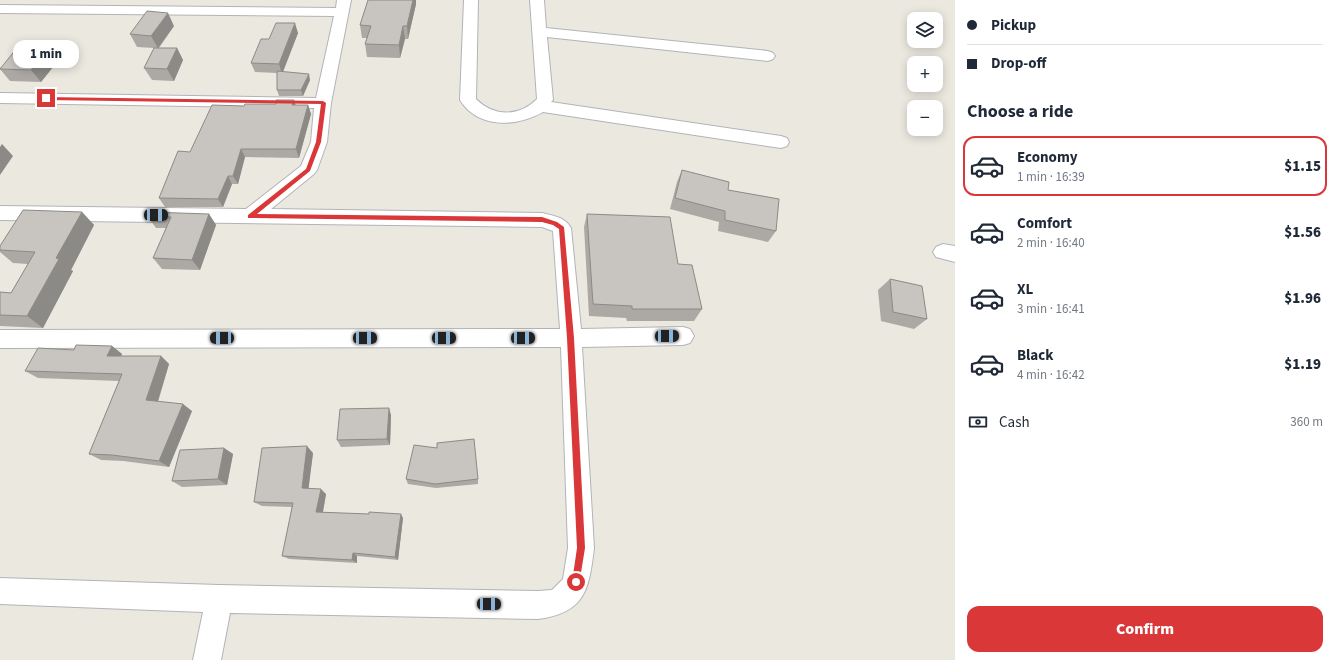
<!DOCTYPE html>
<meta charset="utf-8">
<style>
:root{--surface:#fff;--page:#f6f6f7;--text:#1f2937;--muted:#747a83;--line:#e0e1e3;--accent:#da3739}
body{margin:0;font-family:"Source Sans 3",sans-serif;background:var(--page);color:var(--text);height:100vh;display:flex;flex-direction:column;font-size:15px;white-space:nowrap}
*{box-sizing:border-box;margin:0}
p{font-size:13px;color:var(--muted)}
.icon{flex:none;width:22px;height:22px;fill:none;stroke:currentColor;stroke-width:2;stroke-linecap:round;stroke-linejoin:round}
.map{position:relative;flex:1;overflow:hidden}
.drawer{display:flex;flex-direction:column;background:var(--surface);width:380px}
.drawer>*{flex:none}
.banner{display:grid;align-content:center;height:88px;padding:0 12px;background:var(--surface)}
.buttons{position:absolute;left:907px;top:12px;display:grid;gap:8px}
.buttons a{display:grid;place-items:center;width:36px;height:36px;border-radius:8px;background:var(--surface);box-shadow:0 2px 10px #0003;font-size:20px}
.end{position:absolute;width:18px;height:18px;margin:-9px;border:5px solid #da3739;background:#fff;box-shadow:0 0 0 2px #fff}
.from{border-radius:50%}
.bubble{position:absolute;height:28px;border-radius:12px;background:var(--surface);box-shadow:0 2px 10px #0003;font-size:13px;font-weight:800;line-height:28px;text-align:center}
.car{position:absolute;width:12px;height:24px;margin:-12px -6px;border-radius:5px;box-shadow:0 0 3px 1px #0007;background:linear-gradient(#222 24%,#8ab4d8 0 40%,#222 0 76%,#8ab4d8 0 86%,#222 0)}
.banner b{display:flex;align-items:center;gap:14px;height:38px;font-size:15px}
.banner b+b{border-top:1px solid var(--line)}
.banner i{width:10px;height:10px;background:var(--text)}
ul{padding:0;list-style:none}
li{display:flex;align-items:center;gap:12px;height:60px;margin:0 8px 6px;padding:0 4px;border:2px solid transparent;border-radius:12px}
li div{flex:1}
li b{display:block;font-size:15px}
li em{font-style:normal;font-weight:800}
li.selected{border-color:var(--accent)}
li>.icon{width:36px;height:36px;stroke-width:1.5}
h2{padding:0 12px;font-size:18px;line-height:48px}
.pay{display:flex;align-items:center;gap:10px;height:44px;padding:0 12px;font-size:15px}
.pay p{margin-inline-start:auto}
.action{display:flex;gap:8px;margin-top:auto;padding:8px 12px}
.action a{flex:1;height:46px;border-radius:12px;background:var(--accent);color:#fff;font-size:16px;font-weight:800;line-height:46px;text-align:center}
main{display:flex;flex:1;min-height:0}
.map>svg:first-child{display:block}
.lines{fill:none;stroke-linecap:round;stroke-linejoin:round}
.street-casing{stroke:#b1b4b7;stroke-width:2}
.street{fill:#fff;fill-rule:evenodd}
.wall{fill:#aca9a5}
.shaded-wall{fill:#8c8a86}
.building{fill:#c8c5c0;stroke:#8c8a86}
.route{fill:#da3739}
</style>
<main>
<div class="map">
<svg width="955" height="660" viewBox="0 0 955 660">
<rect width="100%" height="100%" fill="#ebe8e0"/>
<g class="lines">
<g class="street-casing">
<path id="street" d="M 337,0 L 351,0 L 331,103 L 327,142 L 317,170 L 314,174 L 271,209 L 542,213 C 554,216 565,217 571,228 L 581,329 L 683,327 L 690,329 L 694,336 L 690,343 L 683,345 L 582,347 L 594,548 C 589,590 585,613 538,619 L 230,613 L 221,660 L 193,660 L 203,612 L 0,604 L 0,578 L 219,585 L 538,591 L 552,590 L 563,579 L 568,548 L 561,347 L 0,348 L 0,330 L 560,329 L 553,231 L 542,227 L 0,220 L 0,206 L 246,209 L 301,166 L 311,142 L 314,108 L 0,103 L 0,93 L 316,98 L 334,16 L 0,13 L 0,5 L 336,8 Z
M 464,0 L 478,0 L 476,99 C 494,117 519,117 537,99 L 530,0 L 544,0 L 546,28 L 768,51 L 773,53 L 775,56 L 773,59 L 768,61 L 547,37 L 553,100 L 551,102 L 781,136 L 787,138 L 789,142 L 787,146 L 781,148 L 543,112 C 517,127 478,129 460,100 Z
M 943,244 L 955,246 L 955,262 L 936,257 L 933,252 L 936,247 Z"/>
</g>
<use href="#street" class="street"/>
</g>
<path class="wall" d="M 368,0 L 416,0 L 416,4 L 408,39 L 405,39 L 400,58 L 367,57 L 365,44 L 367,38 L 362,38 L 360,25 Z
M 174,26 L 159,48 L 177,48 L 183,60 L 174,81 L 152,80 L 144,68 L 154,48 L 137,47 L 130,34 Z
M 298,33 L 283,72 L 310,80 L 303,96 L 279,96 L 277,90 L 277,73 L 255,72 L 251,63 L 269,39 Z
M 52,44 L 61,57 L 41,82 L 10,81 L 0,69 L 0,68 Z
M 296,105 L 308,105 L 311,114 L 299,158 L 245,157 L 238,184 L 232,184 L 223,207 L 165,207 L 159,198 L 190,152 L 244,106 Z
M 682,170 L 728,190 L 776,231 L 768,242 L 718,231 L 719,222 L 670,209 L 677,182 Z
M 82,212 L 94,225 L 71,270 L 73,271 L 43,328 L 0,326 L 0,292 L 11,293 L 28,264 L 13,263 L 0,252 L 0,246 Z
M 209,214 L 216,225 L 200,270 L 162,269 L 153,258 L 166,228 L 156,228 L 148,217 Z
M 587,214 L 678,264 L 702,309 L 694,321 L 627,321 L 626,318 L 589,316 L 584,227 Z
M 890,279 L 927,319 L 914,329 L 881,321 L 878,290 Z
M 112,346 L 122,354 L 121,356 L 161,356 L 169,364 L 158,402 L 192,411 L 169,467 L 123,461 L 101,460 L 89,454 L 119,381 L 38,378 L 25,371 L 74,350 Z
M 391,415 L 390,445 L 341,447 L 337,440 Z
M 224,448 L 233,454 L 227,485 L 182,487 L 172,481 Z
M 313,453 L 308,489 L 326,494 L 323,512 L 403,518 L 398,560 L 357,556 L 357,563 L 289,559 L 282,556 L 292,507 L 262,506 L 254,502 Z
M 406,479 L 478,479 L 478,484 L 436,488 L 408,484 Z"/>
<path class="shaded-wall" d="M 413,0 L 416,0 L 416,4 L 408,39 L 407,26 Z
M 168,13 L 174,26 L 158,48 L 151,36 Z
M 295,23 L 298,33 L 282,74 L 279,64 Z
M 403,26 L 405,39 L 400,58 L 399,45 Z
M 52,44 L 61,57 L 41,82 L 31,70 Z
M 177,48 L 183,60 L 174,81 L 167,69 Z
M 309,74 L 310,80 L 303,96 L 301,90 Z
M 294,100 L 297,109 L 292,105 Z
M 308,105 L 311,114 L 299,158 L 296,149 Z
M 2,144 L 13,156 L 0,175 L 0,147 Z
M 241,149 L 245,157 L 238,184 L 233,176 Z
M 228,176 L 232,184 L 223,207 L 218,199 Z
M 82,212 L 94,225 L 71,270 L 73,271 L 43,328 L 27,316 L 56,258 Z
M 209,214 L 216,225 L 200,270 L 192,260 Z
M 112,346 L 122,354 L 118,364 L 107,356 Z
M 161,356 L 169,364 L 156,407 L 146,400 Z
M 183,404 L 192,411 L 169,467 L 159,461 Z
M 389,408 L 391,415 L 390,445 L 387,439 Z
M 307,446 L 313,453 L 308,493 L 302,488 Z
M 224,448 L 233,454 L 227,485 L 218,479 Z
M 321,489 L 326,494 L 322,517 L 316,512 Z
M 401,514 L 403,518 L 398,560 L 395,557 Z
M 353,553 L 357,556 L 357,563 L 352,560 Z"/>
<path class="building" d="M 368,0 L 413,0 L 407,26 L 403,26 L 399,45 L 365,44 L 371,26 L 360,25 Z
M 147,11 L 168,13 L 151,36 L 130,34 Z
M 276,23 L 295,23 L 279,64 L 251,63 L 261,39 L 269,39 Z
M 21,43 L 52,44 L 31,70 L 0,69 Z
M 154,48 L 177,48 L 167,69 L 144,68 Z
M 277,71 L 309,74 L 301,90 L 277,90 Z
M 276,100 L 294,100 L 292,105 L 308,105 L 296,149 L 241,149 L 233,176 L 228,176 L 218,199 L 159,198 L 178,151 L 190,152 L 212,105 L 244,106 L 245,104 L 276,104 Z
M 682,170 L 729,182 L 728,190 L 779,199 L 776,231 L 725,220 L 725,211 L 675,198 Z
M 23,210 L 82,212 L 56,258 L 59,259 L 27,316 L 0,315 L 0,292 L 11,293 L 35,252 L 0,250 L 0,246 Z
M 149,212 L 209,214 L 192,260 L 153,258 L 171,217 L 148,217 Z
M 587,214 L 670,217 L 678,264 L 692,265 L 702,309 L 632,309 L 632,306 L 593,304 Z
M 890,279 L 922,286 L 927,319 L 893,312 Z
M 76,345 L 112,346 L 107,356 L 161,356 L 146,400 L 183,404 L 159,461 L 112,455 L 89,454 L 122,374 L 25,371 L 38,348 L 74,350 Z
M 389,408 L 387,439 L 337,440 L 340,409 Z
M 474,439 L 478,479 L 435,484 L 406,479 L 414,445 L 437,448 L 437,443 Z
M 307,446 L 302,488 L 321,489 L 316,512 L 369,514 L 369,512 L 401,514 L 395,557 L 353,553 L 352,560 L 282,556 L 293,503 L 254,502 L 262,448 Z
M 224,448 L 218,479 L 172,481 L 180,450 Z"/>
<path class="route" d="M 44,97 L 323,101 L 326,103 L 321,142 L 310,171 L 257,214 L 542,217 L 557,222 L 564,227 L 574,338 L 585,548 L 579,585 L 576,586 L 573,585 L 572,582 L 577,548 L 567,338 L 559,229 L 553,225 L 542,222 L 250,218 L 248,218 L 248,215 L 306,169 L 316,142 L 321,104 L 46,100 L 44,100 Z"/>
</svg>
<div class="buttons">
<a><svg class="icon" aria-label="layers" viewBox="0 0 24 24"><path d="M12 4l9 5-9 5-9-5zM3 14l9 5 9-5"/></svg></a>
<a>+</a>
<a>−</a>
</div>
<i class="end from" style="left:576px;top:582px"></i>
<i class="end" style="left:46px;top:98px"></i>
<div class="bubble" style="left:13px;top:40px;width:66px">1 min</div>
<i class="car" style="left:156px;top:215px;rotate:90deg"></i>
<i class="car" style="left:667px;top:336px;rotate:89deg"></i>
<i class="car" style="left:222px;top:338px;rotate:270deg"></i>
<i class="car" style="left:365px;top:338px;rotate:90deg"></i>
<i class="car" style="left:444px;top:338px;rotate:90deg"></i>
<i class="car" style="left:523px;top:338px;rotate:90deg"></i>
<i class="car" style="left:489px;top:604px;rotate:91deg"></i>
</div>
<section class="drawer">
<div class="banner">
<b><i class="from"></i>Pickup</b>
<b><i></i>Drop-off</b>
</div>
<h2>Choose a ride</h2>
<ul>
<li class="selected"><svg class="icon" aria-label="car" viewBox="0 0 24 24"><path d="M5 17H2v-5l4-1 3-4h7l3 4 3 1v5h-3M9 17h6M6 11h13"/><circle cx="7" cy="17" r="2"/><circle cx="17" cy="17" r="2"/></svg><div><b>Economy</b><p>1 min · 16:39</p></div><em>$1.15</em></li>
<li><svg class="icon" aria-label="car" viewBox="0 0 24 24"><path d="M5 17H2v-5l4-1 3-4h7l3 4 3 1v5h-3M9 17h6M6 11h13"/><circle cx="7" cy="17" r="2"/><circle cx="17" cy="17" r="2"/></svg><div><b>Comfort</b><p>2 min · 16:40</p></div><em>$1.56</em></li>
<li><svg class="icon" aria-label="car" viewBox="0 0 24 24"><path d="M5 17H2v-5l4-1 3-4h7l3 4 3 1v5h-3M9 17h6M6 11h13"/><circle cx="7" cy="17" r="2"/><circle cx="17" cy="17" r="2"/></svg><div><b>XL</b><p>3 min · 16:41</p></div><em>$1.96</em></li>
<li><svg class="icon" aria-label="car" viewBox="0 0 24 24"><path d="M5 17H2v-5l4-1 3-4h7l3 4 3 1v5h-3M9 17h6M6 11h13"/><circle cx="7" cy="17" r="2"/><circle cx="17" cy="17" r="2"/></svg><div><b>Black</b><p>4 min · 16:42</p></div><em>$1.19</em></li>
</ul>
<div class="pay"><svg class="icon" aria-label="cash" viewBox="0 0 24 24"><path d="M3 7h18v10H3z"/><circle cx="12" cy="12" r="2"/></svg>Cash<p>360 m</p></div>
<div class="action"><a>Confirm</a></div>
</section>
</main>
